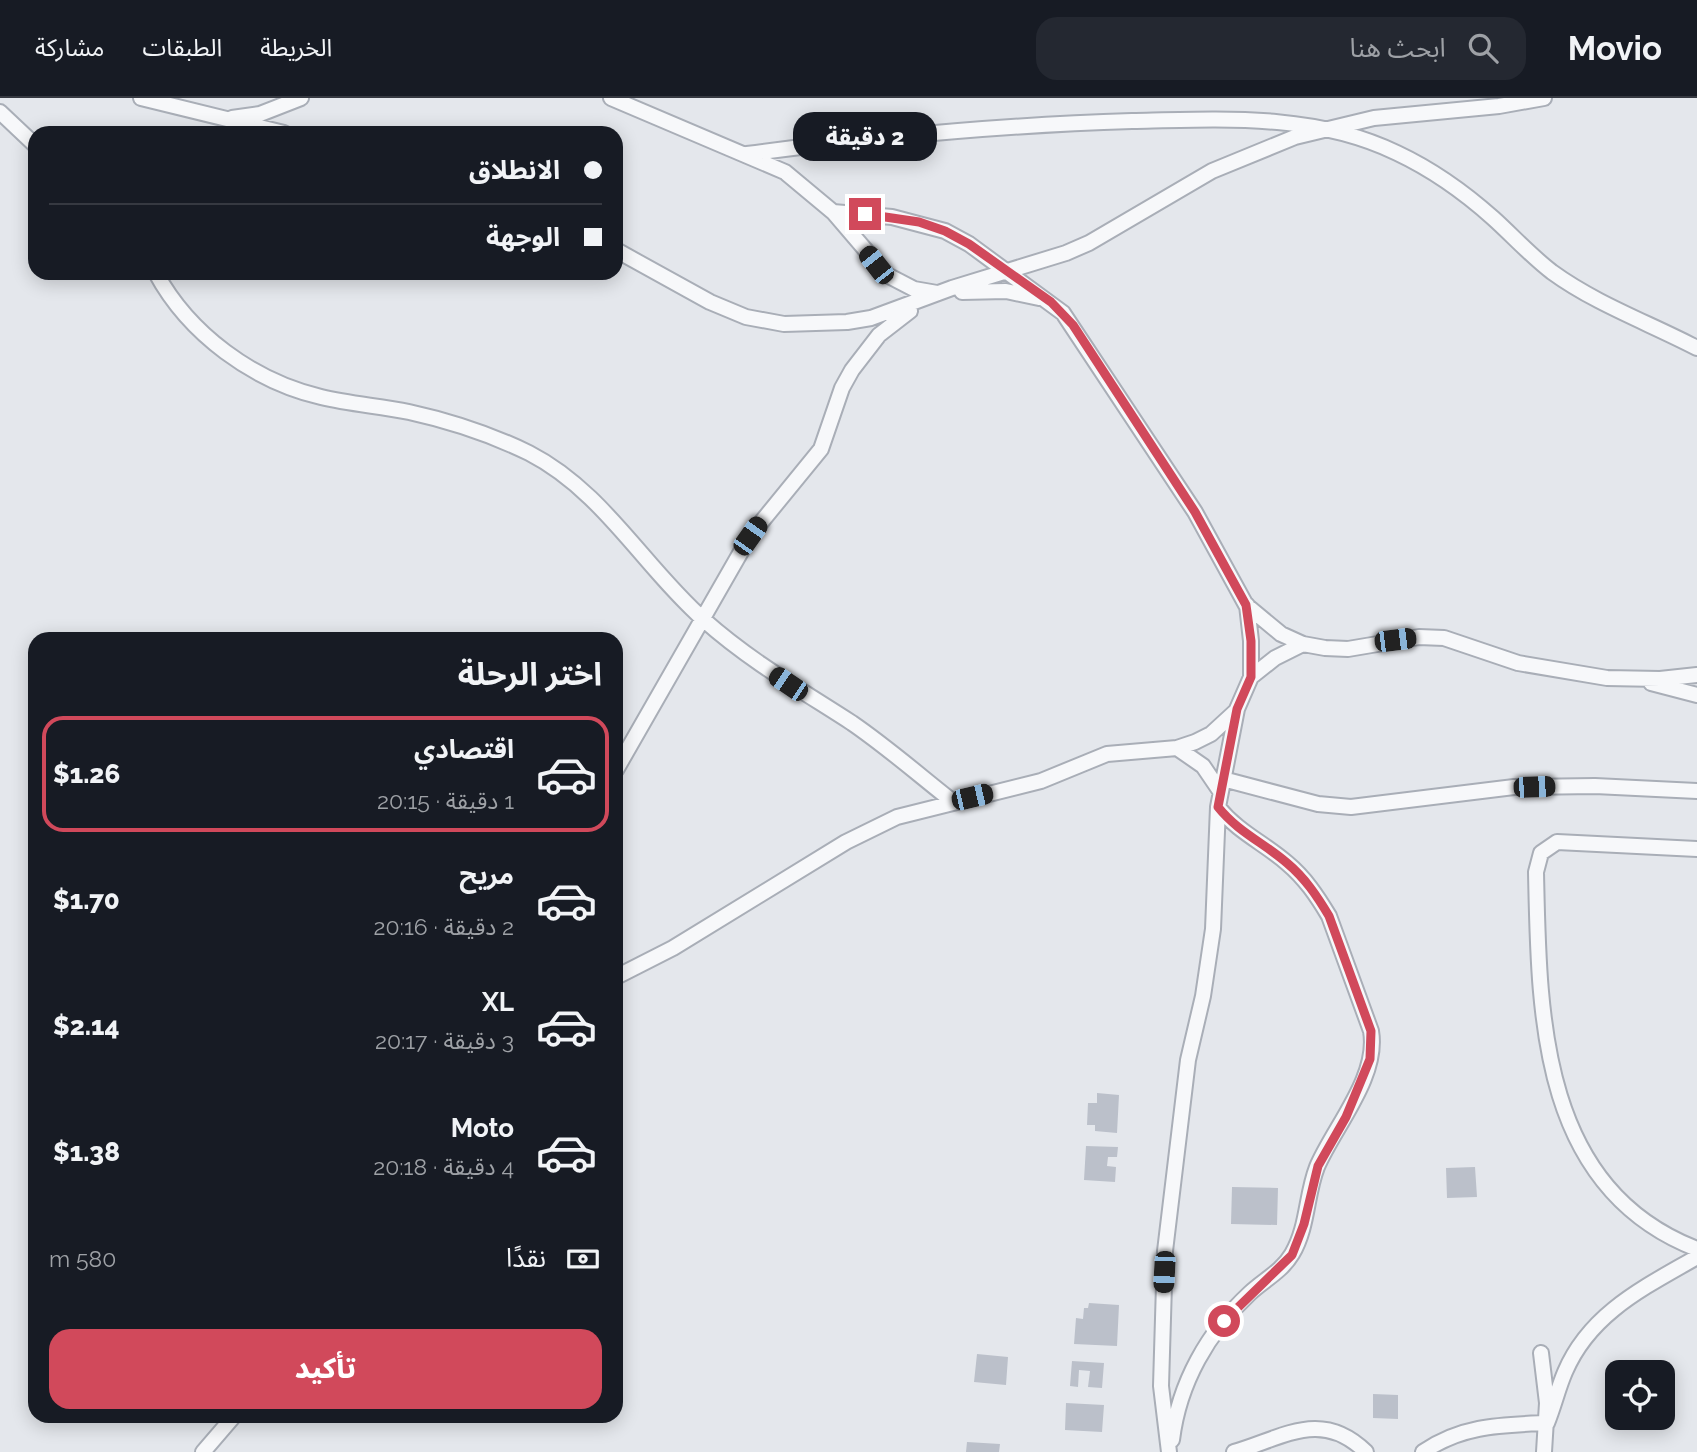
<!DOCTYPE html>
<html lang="ar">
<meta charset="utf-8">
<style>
:root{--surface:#171b24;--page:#242831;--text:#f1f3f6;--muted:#9ea1a6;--line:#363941;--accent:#d1495b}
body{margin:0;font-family:Raleway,"Noto Sans Arabic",sans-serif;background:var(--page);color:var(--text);direction:rtl;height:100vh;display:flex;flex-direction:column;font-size:26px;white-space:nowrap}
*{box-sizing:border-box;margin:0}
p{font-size:23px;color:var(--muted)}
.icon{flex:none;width:38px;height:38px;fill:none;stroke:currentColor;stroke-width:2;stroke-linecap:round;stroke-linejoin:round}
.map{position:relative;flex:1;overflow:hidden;direction:ltr}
.drawer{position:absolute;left:28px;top:534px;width:595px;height:791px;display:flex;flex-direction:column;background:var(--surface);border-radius:21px;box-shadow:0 4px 18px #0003;direction:rtl}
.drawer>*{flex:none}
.guide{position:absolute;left:28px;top:28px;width:595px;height:154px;border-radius:21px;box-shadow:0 4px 18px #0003;direction:rtl;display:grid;align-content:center;height:154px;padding:0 21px;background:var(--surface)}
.buttons{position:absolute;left:1605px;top:1262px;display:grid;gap:14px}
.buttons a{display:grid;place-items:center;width:70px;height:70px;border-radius:14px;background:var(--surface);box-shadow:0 4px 18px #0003;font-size:35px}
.end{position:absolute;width:32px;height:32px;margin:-16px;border:9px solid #d1495b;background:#fff;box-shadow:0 0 0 4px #fff}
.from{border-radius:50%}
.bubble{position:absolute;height:49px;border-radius:21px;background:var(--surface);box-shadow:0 4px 18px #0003;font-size:23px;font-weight:800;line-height:49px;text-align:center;direction:rtl}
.car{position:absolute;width:21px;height:42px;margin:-21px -10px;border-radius:9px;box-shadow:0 0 5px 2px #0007;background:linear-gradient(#222 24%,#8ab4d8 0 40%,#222 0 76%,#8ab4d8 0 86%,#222 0)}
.guide b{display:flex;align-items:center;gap:24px;height:66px;font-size:26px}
.guide b+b{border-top:2px solid var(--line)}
.guide i{width:18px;height:18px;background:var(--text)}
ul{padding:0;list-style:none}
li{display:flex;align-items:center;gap:21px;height:116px;margin:0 14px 10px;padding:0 7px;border:4px solid transparent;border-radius:21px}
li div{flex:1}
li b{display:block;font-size:26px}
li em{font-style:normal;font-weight:800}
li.selected{border-color:var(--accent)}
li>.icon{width:63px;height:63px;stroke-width:1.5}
h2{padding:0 21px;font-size:32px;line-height:84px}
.pay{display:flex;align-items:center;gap:18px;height:77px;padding:0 21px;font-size:26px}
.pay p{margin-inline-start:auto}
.button{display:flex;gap:14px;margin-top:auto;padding:14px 21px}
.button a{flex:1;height:80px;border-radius:21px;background:var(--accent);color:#fff;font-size:28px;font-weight:800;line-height:80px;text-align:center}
header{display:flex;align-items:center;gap:42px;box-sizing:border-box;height:98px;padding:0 35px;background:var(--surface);border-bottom:2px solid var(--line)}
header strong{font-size:33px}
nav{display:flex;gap:38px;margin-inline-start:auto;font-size:24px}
.search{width:490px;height:63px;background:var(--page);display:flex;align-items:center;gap:18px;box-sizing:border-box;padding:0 24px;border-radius:21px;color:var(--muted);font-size:26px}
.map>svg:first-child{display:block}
.building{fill:#bbc0ca}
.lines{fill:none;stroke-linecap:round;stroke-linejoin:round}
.minor-casing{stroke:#a9aeb7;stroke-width:18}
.minor{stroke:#f7f8fa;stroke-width:14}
.route{stroke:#d1495b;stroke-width:9}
</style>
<header>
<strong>Movio</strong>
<div class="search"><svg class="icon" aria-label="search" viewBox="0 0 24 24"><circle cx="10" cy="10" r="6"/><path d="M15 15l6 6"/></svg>ابحث هنا</div>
<nav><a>الخريطة</a><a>الطبقات</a><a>مشاركة</a></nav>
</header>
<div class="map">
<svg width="1697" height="1354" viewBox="0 0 1697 1354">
<rect width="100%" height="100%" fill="#e4e7ec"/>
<path class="building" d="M 1097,995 L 1119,997 L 1117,1035 L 1095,1033 L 1095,1027 L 1087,1027 L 1088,1005 L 1097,1005 Z
M 1086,1048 L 1118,1049 L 1117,1059 L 1108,1059 L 1107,1068 L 1116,1069 L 1115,1084 L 1084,1082 Z
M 1475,1069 L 1477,1099 L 1447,1100 L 1446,1070 Z
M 1232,1089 L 1278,1090 L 1277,1127 L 1231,1126 Z
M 1089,1205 L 1119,1207 L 1117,1248 L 1074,1246 L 1076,1220 L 1083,1221 L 1084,1210 L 1088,1210 Z
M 977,1256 L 1008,1259 L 1006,1287 L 974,1284 Z
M 1072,1263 L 1104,1265 L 1102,1290 L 1088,1289 L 1090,1273 L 1079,1272 L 1078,1289 L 1070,1288 Z
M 1373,1296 L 1398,1297 L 1398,1321 L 1373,1320 Z
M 1066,1305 L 1104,1307 L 1102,1334 L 1065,1332 Z
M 967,1344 L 1000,1346 L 999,1354 L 966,1354 Z"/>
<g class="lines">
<g class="minor-casing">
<path id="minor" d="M 141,0 L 284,35
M 611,0 L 785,74 L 833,114 L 887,177 L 914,191 L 937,195
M 0,14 L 35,47
M 232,20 L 260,16 L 301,0
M 747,56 C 875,39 1002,27 1132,23 C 1221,21 1315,15 1397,55 C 1431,71 1465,95 1493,120 C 1513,138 1531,158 1552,174 C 1596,206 1649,225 1697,250
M 833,114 L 892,119 L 945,133 L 969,146 L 1063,215 L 1195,414 L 1246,507 L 1281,536 L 1303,546 L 1325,550 L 1348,551 L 1419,539 L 1444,540 L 1518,565 L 1607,580 L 1660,581 L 1697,577
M 616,152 L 710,204 L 746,219 L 784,226 L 847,224 L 871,220 L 952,190 L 1066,155 L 1089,145 L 1212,73 L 1295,39 L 1374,20 L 1499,8 L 1544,0
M 156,175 C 189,236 253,283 321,299 C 350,306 380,308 409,314 C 450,323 492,337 529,355 C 603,393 643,468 704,522 C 750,563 801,592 852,625 C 887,649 919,677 952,703
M 962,194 L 1006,193 L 1039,200
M 1251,579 L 1275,560 L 1303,546
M 1651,585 L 1697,597
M 1177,650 L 1203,668 L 1220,693
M 616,672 L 750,438 L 821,351 L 842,290 L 852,272 L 879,237 L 910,213
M 1223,681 L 1318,706 L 1351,709 L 1514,689 L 1595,688 L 1697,693
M 1697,751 L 1557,744 L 1541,755 L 1536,774 C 1539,916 1539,1090 1697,1151
M 616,879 L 673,850 L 846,744 L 897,719 L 1041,683 L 1107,656 L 1177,650 L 1195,644 L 1211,636 L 1236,613
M 1541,1255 L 1547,1305 L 1544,1354
M 1172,1342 C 1179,1285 1208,1234 1250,1195 C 1264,1182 1282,1173 1292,1156 C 1308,1129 1306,1097 1317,1069 C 1334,1029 1379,979 1371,933 L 1329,818 C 1317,798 1305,780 1287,765 C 1264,745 1238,734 1218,709
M 203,1354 L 234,1318
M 1169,1354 L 1161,1288 L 1165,1153 L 1188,962 L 1203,898 L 1213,831 L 1218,709 L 1237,611 L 1251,579 L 1251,543 L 1247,507
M 1234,1354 C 1283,1340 1321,1310 1366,1354
M 1423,1354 C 1462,1327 1501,1327 1547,1325 C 1554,1308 1558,1290 1565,1274 C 1590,1215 1645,1189 1697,1159"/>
</g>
<use href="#minor" class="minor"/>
</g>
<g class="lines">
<path class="route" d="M 865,116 L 919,124 L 945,133 L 969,146 L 1051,204 L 1073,227 L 1195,414 L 1246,507 L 1251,543 L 1251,579 L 1237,611 L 1218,709 C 1238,734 1264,745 1287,765 C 1305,780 1317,798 1329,818 L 1371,933 L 1370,961 L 1346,1019 L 1318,1068 L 1304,1126 L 1292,1157 L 1224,1223"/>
</g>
</svg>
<div class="buttons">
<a><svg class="icon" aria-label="locate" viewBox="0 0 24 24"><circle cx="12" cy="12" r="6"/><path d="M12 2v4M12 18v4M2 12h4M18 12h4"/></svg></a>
</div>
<i class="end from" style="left:1224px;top:1223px"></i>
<i class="end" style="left:865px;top:116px"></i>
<div class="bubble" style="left:793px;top:14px;width:144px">2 دقيقة</div>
<i class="car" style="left:876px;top:167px;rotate:322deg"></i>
<i class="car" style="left:750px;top:438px;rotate:35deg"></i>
<i class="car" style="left:1395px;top:542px;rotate:83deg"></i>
<i class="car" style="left:788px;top:586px;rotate:304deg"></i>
<i class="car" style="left:1534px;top:689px;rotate:88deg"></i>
<i class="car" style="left:972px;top:699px;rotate:77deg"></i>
<i class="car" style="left:1164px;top:1174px;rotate:183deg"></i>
<div class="guide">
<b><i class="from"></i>الانطلاق</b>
<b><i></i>الوجهة</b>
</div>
<section class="drawer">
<h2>اختر الرحلة</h2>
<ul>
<li class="selected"><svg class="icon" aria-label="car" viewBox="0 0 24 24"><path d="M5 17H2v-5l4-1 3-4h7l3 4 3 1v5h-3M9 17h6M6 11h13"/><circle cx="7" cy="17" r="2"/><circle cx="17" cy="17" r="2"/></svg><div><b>اقتصادي</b><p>1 دقيقة · 20:15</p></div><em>$1.26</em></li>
<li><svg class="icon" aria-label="car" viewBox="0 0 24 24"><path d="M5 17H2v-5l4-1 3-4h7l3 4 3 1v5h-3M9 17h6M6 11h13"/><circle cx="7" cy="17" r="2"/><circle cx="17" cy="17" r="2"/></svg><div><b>مريح</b><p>2 دقيقة · 20:16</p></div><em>$1.70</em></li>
<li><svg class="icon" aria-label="car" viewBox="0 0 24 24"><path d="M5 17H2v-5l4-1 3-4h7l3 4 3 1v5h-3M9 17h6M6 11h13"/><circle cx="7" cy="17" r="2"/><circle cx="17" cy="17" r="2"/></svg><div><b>XL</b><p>3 دقيقة · 20:17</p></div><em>$2.14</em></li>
<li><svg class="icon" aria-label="car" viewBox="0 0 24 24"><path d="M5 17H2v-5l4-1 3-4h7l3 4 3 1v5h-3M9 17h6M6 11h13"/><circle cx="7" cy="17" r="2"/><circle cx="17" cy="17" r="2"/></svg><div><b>Moto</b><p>4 دقيقة · 20:18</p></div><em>$1.38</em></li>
</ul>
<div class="pay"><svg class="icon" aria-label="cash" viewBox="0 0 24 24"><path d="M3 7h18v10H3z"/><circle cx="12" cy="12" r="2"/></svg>نقدًا<p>580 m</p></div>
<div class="button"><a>تأكيد</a></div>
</section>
</div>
